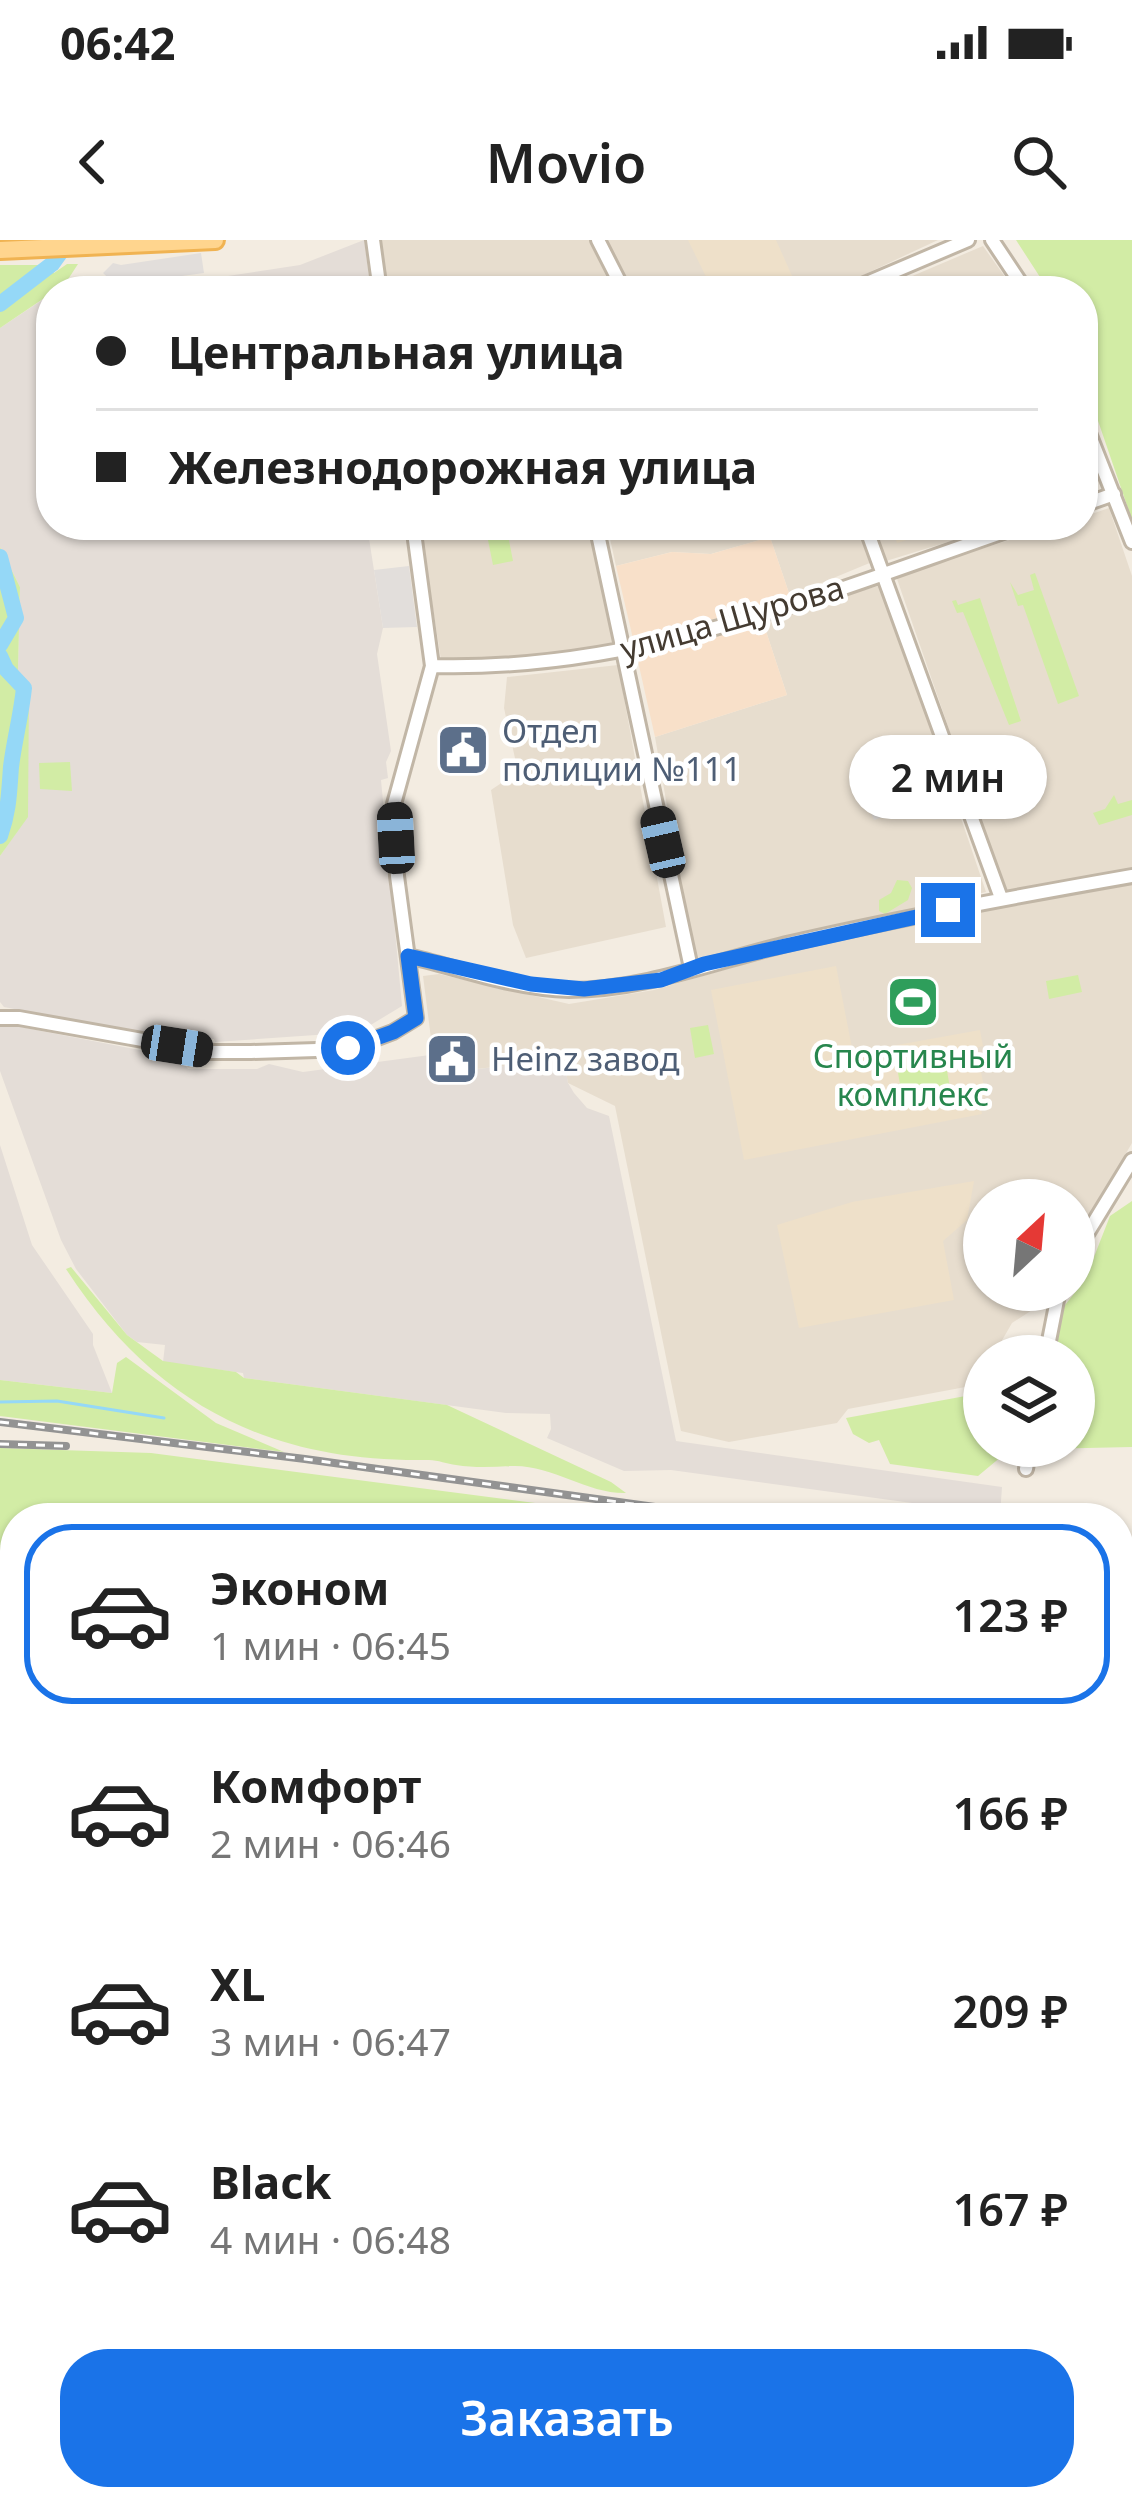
<!DOCTYPE html>
<html lang="ru">
<meta charset="utf-8">
<style>
:root{--surface:#fff;--page:#f6f6f6;--text:#222;--muted:#767676;--line:#e0e0e0;--accent:#1a73e8}
body{margin:0;font-family:"Noto Sans",sans-serif;background:var(--page);color:var(--text);height:100vh;display:flex;flex-direction:column;font-size:45px;white-space:nowrap}
*{box-sizing:border-box;margin:0}
p{font-size:39px;color:var(--muted)}
.icon{flex:none;width:66px;height:66px;fill:none;stroke:currentColor;stroke-width:2;stroke-linecap:round;stroke-linejoin:round}
.map{position:relative;flex:1;overflow:hidden}
.panel{position:absolute;left:0px;top:1263px;width:1134px;height:1008px;display:flex;flex-direction:column;background:var(--surface);border-radius:48px 48px 0 0;box-shadow:0 3px 9px #0004}
.panel>*{flex:none}
.banner{position:absolute;left:36px;top:36px;width:1062px;height:264px;border-radius:48px;box-shadow:0 3px 9px #0004;display:grid;align-content:center;height:264px;padding:0 60px;background:var(--surface)}
.needle{width:78px;rotate:26deg}
.fabs{position:absolute;left:963px;top:939px;display:grid;gap:24px}
.fabs a{display:grid;place-items:center;width:132px;height:132px;border-radius:50%;background:var(--surface);box-shadow:0 3px 9px #0004;font-size:60px}
.end{position:absolute;width:54px;height:54px;margin:-27px;border:15px solid #1a73e8;background:#fff;box-shadow:0 0 0 6px #fff}
.from{border-radius:50%}
.bubble{position:absolute;height:84px;border-radius:42px;background:var(--surface);box-shadow:0 3px 9px #0004;font-size:39px;font-weight:600;line-height:84px;text-align:center}
.car{position:absolute;width:36px;height:72px;margin:-36px -18px;border-radius:15px;box-shadow:0 0 9px 3px #0007;background:linear-gradient(#222 24%,#8ab4d8 0 40%,#222 0 76%,#8ab4d8 0 86%,#222 0)}
.banner b{display:flex;align-items:center;gap:42px;height:114px;font-size:45px}
.banner b+b{border-top:3px solid var(--line)}
.banner i{width:30px;height:30px;background:var(--text)}
ul{padding:21px 0 0;list-style:none}
li{display:flex;align-items:center;gap:36px;height:180px;margin:0 24px 18px;padding:0 36px;border:6px solid transparent;border-radius:48px}
li div{flex:1}
li b{display:block;font-size:45px}
li em{font-style:normal;font-weight:600}
li.current{border-color:var(--accent)}
li>.icon{width:108px;height:108px;stroke-width:1.5}
.primary-button{display:flex;gap:24px;margin-top:auto;padding:24px 60px}
.primary-button a{flex:1;height:138px;border-radius:48px;background:var(--accent);color:#fff;font-size:48px;font-weight:600;line-height:138px;text-align:center}
.status{display:flex;justify-content:space-between;align-items:center;height:84px;padding:0 60px;background:var(--surface);direction:ltr}
.status svg{height:33px;fill:currentColor}
header{display:flex;justify-content:space-between;align-items:center;height:156px;padding:0 60px;background:var(--surface);font-size:54px;font-weight:600}
.map>svg:first-child{display:block}
.residential{fill:#e7ddce}
.commercial{fill:#f8e0c9}
.industrial{fill:#e4ddd7}
.education{fill:#eee0c9}
.green{fill:#d2eca5}
.parking{fill:#e2dedb}
.water{fill:#95d8f7}
.lines{fill:none;stroke-linecap:round;stroke-linejoin:round}
.stream{stroke:#95d8f7;stroke-width:3}
.river{stroke:#95d8f7;stroke-width:16}
.minor-casing{stroke:#c1b6a6;stroke-width:18}
.major-casing{stroke:#f0b352;stroke-width:22}
.minor{stroke:#fff;stroke-width:12}
.major{stroke:#ffd58e;stroke-width:16}
.rail-casing{stroke:#939393;stroke-width:8}
.rail{stroke:#fff;stroke-width:3;stroke-dasharray:9;stroke-linecap:butt}
.route{stroke:#1a73e8;stroke-width:15}
.labels{text-anchor:middle;stroke-width:9;stroke-linejoin:round;paint-order:stroke}
.street-label{font-size:33px;fill:#443b31;stroke:#fff}
.service-label{font-size:33px;fill:#4e5e75;stroke:#fff;text-anchor:start}
.leisure-label{font-size:33px;fill:#27864d;stroke:#fff}
</style>
<div class="status"><b>06:42</b><svg viewBox="0 0 49 12"><path d="M0 12V9h3v3zM5 12V6h3v6zM10 12V3h3v9zM15 12V0h3v12zM26 1h20v11H26zM47 4h2v5h-2z"/></svg></div>
<header><svg class="icon" aria-label="back" viewBox="0 0 24 24"><path d="M15 5l-7 7 7 7"/></svg>Movio<svg class="icon" aria-label="search" viewBox="0 0 24 24"><circle cx="10" cy="10" r="6"/><path d="M15 15l6 6"/></svg></header>
<div class="map">
<svg width="1132" height="2271" viewBox="0 0 1132 2271">
<rect width="100%" height="100%" fill="#f3ece1"/>
<path class="residential" d="M 378,0 L 590,0 L 616,51 L 385,51 Z
M 606,0 L 938,0 L 829,51 L 632,51 Z
M 983,6 L 1015,51 L 877,51 Z
M 1109,268 L 1132,336 L 1132,630 L 1005,651 L 896,336 L 1057,285 L 1083,285 L 1083,277 Z
M 420,285 L 590,285 L 615,404 L 515,420 L 441,420 Z
M 607,285 L 856,285 L 872,322 L 790,356 L 770,297 L 711,314 L 672,312 L 616,326 Z
M 871,285 L 1003,285 L 886,321 Z
M 882,345 L 986,652 L 694,721 L 655,497 L 787,455 L 762,379 Z
M 618,425 L 666,687 L 526,718 L 513,685 L 491,550 L 518,532 L 504,468 L 507,437 Z
M 1132,644 L 1132,903 L 1074,1002 L 1074,960 L 984,960 L 984,1050 L 1050,1050 L 1046,1061 L 1012,1083 L 993,1116 L 984,1116 L 984,1131 L 976,1145 L 848,1169 L 837,1183 L 729,1202 L 681,1191 L 615,866 L 568,843 L 561,810 L 530,823 L 468,830 L 466,810 L 433,814 L 423,736 L 439,734 L 569,764 L 654,750 L 843,696 L 1000,665 Z"/>
<path class="commercial" d="M 770,297 L 790,356 L 634,403 L 616,326 L 672,312 L 711,314 Z
M 762,379 L 787,455 L 655,497 L 637,417 Z"/>
<path class="industrial" d="M 364,0 L 371,51 L 129,51 L 300,25 Z
M 51,54 L 51,285 L 384,285 L 385,290 L 368,292 L 383,388 L 377,414 L 391,511 L 386,522 L 388,538 L 381,540 L 402,766 L 359,792 L 215,802 L 214,799 L 193,800 L 97,785 L 4,767 L 0,762 L 0,616 L 27,577 L 18,430 L 20,347 L 0,307 L 0,88 Z
M 0,783 L 181,818 L 188,829 L 257,829 L 269,824 L 303,832 L 467,810 L 469,830 L 530,823 L 562,809 L 568,843 L 574,853 L 587,868 L 609,876 L 676,1201 L 1002,1247 L 1000,1275 L 671,1230 L 624,1231 L 547,1198 L 551,1189 L 550,1174 L 506,1173 L 244,1138 L 243,1133 L 163,1122 L 165,1105 L 137,1102 L 127,1095 L 76,1029 L 61,1000 L 0,831 Z
M 0,905 L 32,1005 L 93,1094 L 93,1105 L 112,1153 L 0,1140 Z
M 1119,1371 L 1132,1373 L 1132,1452 L 1119,1450 Z"/>
<path class="education" d="M 688,0 L 776,0 L 796,45 L 782,51 L 713,51 Z
M 891,285 L 952,285 L 897,303 Z
M 836,726 L 853,813 L 980,790 L 983,806 L 976,808 L 986,856 L 979,858 L 982,874 L 744,920 L 711,750 Z
M 974,941 L 967,980 L 943,1001 L 954,1060 L 799,1088 L 777,985 L 852,962 Z"/>
<path class="green" d="M 1016,0 L 1132,0 L 1132,280 L 1083,137 L 1083,51 L 1049,51 Z
M 67,24 L 78,24 L 65,44 L 0,88 L 0,25 L 48,25 L 54,33 Z
M 485,285 L 506,285 L 513,321 L 493,325 Z
M 0,307 L 20,347 L 18,430 L 29,449 L 28,577 L 0,616 Z
M 1035,333 L 1079,456 L 1058,464 L 1023,365 L 1018,366 L 1010,342 L 1018,355 L 1034,350 L 1030,335 Z
M 980,358 L 1021,481 L 1009,485 L 963,372 L 957,373 L 952,361 L 956,360 L 958,365 Z
M 70,522 L 72,551 L 40,549 L 39,523 Z
M 1114,555 L 1118,564 L 1132,560 L 1132,575 L 1099,585 L 1093,573 L 1105,569 Z
M 897,640 L 908,641 L 912,648 L 908,660 L 885,674 L 879,671 L 879,660 L 891,653 Z
M 1078,735 L 1082,752 L 1049,759 L 1046,741 Z
M 708,785 L 714,814 L 695,818 L 690,788 Z
M 945,819 L 950,848 L 902,856 L 897,827 Z
M 1132,961 L 1132,1207 L 1039,1209 L 1040,1206 L 1074,1206 L 1074,1116 L 1055,1116 L 1061,1070 L 1085,1040 L 1110,976 Z
M 71,1027 L 127,1095 L 163,1121 L 236,1132 L 244,1138 L 447,1165 L 611,1242 L 626,1253 C 587,1254 551,1224 511,1226 C 493,1227 474,1228 456,1225 C 447,1224 438,1220 429,1220 C 269,1223 154,1164 66,1029 Z
M 126,1117 L 216,1183 L 284,1212 L 0,1176 L 0,1140 L 112,1153 L 117,1123 Z
M 984,1148 L 984,1206 L 1014,1206 L 978,1236 L 890,1224 L 879,1200 L 869,1203 L 853,1194 L 846,1178 L 971,1155 Z
M 0,1208 L 151,1213 L 651,1278 L 15,1278 L 15,1360 L 0,1358 Z
M 0,1368 L 15,1371 L 15,2256 L 1119,2256 L 1119,1695 L 1132,1697 L 1132,2271 L 0,2271 Z
M 1119,1576 L 1132,1577 L 1132,1622 L 1119,1620 Z"/>
<path class="parking" d="M 201,13 L 204,33 L 116,45 L 103,33 L 113,23 L 121,25 Z
M 409,326 L 417,387 L 383,388 L 374,330 Z
M 894,547 L 902,570 L 874,580 L 865,557 Z"/>
<path class="water" d="M 1119,1620 L 1132,1622 L 1132,1697 L 1119,1695 Z"/>
<g class="lines">
<path class="stream" d="M 0,1162 L 57,1161 L 164,1178"/>
<path class="river" d="M 0,64 L 52,24 L 62,10
M 0,317 L 16,378 L 0,405
M 0,416 L 6,429 L 24,448 C 21,476 14,502 11,527 C 9,553 9,571 0,596"/>
<g class="minor-casing">
<path id="minor" d="M 373,0 L 380,51
M 598,0 L 624,51
M 992,0 L 1026,51
M 848,51 L 968,0
M 1083,178 L 1132,302
M 1083,265 L 1114,254
M 596,285 L 691,728
M 865,285 L 1001,658
M 432,426 C 644,432 827,352 1024,285
M 408,716 C 459,728 516,749 569,750 C 646,750 718,720 791,703 C 904,677 1018,656 1132,636
M 0,778 L 19,778 L 210,812 L 251,812 L 348,809 L 393,792 L 416,778 L 397,636 L 394,564 L 432,426 L 413,285
M 1074,1015 L 1132,920
M 1046,1116 L 1059,1050
M 1026,1229 L 1030,1206
M 0,1367 L 15,1369
M 1119,1513 L 1132,1515"/>
</g>
<g class="major-casing">
<path id="major" d="M 0,10 L 215,0"/>
</g>
<use href="#minor" class="minor"/>
<use href="#major" class="major"/>
<g class="rail-casing">
<path id="rail" d="M 0,1182 L 305,1219 L 735,1278
M 0,1204 L 66,1206
M 723,1270 L 782,1278
M 1119,1336 L 1132,1338"/>
</g>
<use href="#rail" class="rail"/>
</g>
<g class="lines">
<path class="route" d="M 348,808 L 393,792 L 416,778 L 408,716 L 531,744 L 584,749 L 661,740 L 704,724 L 948,670"/>
</g>
<defs>
<g id="civic-square" transform="scale(2.7)"><rect x="-9" y="-9" width="18" height="18" rx="4" fill="#5c6f8a" stroke="#fff"/><path d="M-.6-6.5H3V-4.5H.6V-3L4-1V1h2V6H-6V1h2V-1L-.6-3ZM-1.2 2.5V6h2.4V2.5Z" fill="#fff"/></g>
<g id="stadium-square" transform="scale(2.7)"><rect x="-9" y="-9" width="18" height="18" rx="4" fill="#2e9e5b" stroke="#fff"/><path d="M0-5a6.5 5 0 1 0 0 10a6.5 5 0 1 0 0-10ZM-3.5-1.8h7v3.6h-7Z" fill="#fff"/></g>
</defs>
<g fill-rule="evenodd">
<use href="#civic-square" x="463" y="510"/>
<use href="#stadium-square" x="913" y="762"/>
<use href="#civic-square" x="452" y="819"/>
</g>
<g class="labels">
<g class="street-label">
<text transform="translate(732 378) rotate(-16)" y="12">улица Щурова</text>
</g>
<g class="service-label">
<text x="502" y="503">Отдел<tspan x="502" dy="38">полиции №111</tspan></text>
<text x="491" y="831">Heinz завод</text>
</g>
<g class="leisure-label">
<text x="913" y="828">Спортивный<tspan x="913" dy="38">комплекс</tspan></text>
</g>
</g>
</svg>
<div class="fabs">
<a><svg class="needle" viewBox="-14 -14 28 28"><path d="M0-13l5 13h-10z" fill="#e53935"/><path d="M0 13l5-13h-10z" fill="#767676"/></svg></a>
<a><svg class="icon" aria-label="layers" viewBox="0 0 24 24"><path d="M12 4l9 5-9 5-9-5zM3 14l9 5 9-5"/></svg></a>
</div>
<i class="end from" style="left:348px;top:808px"></i>
<i class="end" style="left:948px;top:670px"></i>
<div class="bubble" style="left:849px;top:495px;width:198px">2 мин</div>
<i class="car" style="left:396px;top:598px;rotate:357deg"></i>
<i class="car" style="left:663px;top:602px;rotate:347deg"></i>
<i class="car" style="left:177px;top:806px;rotate:99deg"></i>
<div class="banner">
<b><i class="from"></i>Центральная улица</b>
<b><i></i>Железнодорожная улица</b>
</div>
<section class="panel">
<ul>
<li class="current"><svg class="icon" aria-label="car" viewBox="0 0 24 24"><path d="M5 17H2v-5l4-1 3-4h7l3 4 3 1v5h-3M9 17h6M6 11h13"/><circle cx="7" cy="17" r="2"/><circle cx="17" cy="17" r="2"/></svg><div><b>Эконом</b><p>1 мин · 06:45</p></div><em>123 ₽</em></li>
<li><svg class="icon" aria-label="car" viewBox="0 0 24 24"><path d="M5 17H2v-5l4-1 3-4h7l3 4 3 1v5h-3M9 17h6M6 11h13"/><circle cx="7" cy="17" r="2"/><circle cx="17" cy="17" r="2"/></svg><div><b>Комфорт</b><p>2 мин · 06:46</p></div><em>166 ₽</em></li>
<li><svg class="icon" aria-label="car" viewBox="0 0 24 24"><path d="M5 17H2v-5l4-1 3-4h7l3 4 3 1v5h-3M9 17h6M6 11h13"/><circle cx="7" cy="17" r="2"/><circle cx="17" cy="17" r="2"/></svg><div><b>XL</b><p>3 мин · 06:47</p></div><em>209 ₽</em></li>
<li><svg class="icon" aria-label="car" viewBox="0 0 24 24"><path d="M5 17H2v-5l4-1 3-4h7l3 4 3 1v5h-3M9 17h6M6 11h13"/><circle cx="7" cy="17" r="2"/><circle cx="17" cy="17" r="2"/></svg><div><b>Black</b><p>4 мин · 06:48</p></div><em>167 ₽</em></li>
</ul>
<div class="primary-button"><a>Заказать</a></div>
</section>
</div>
